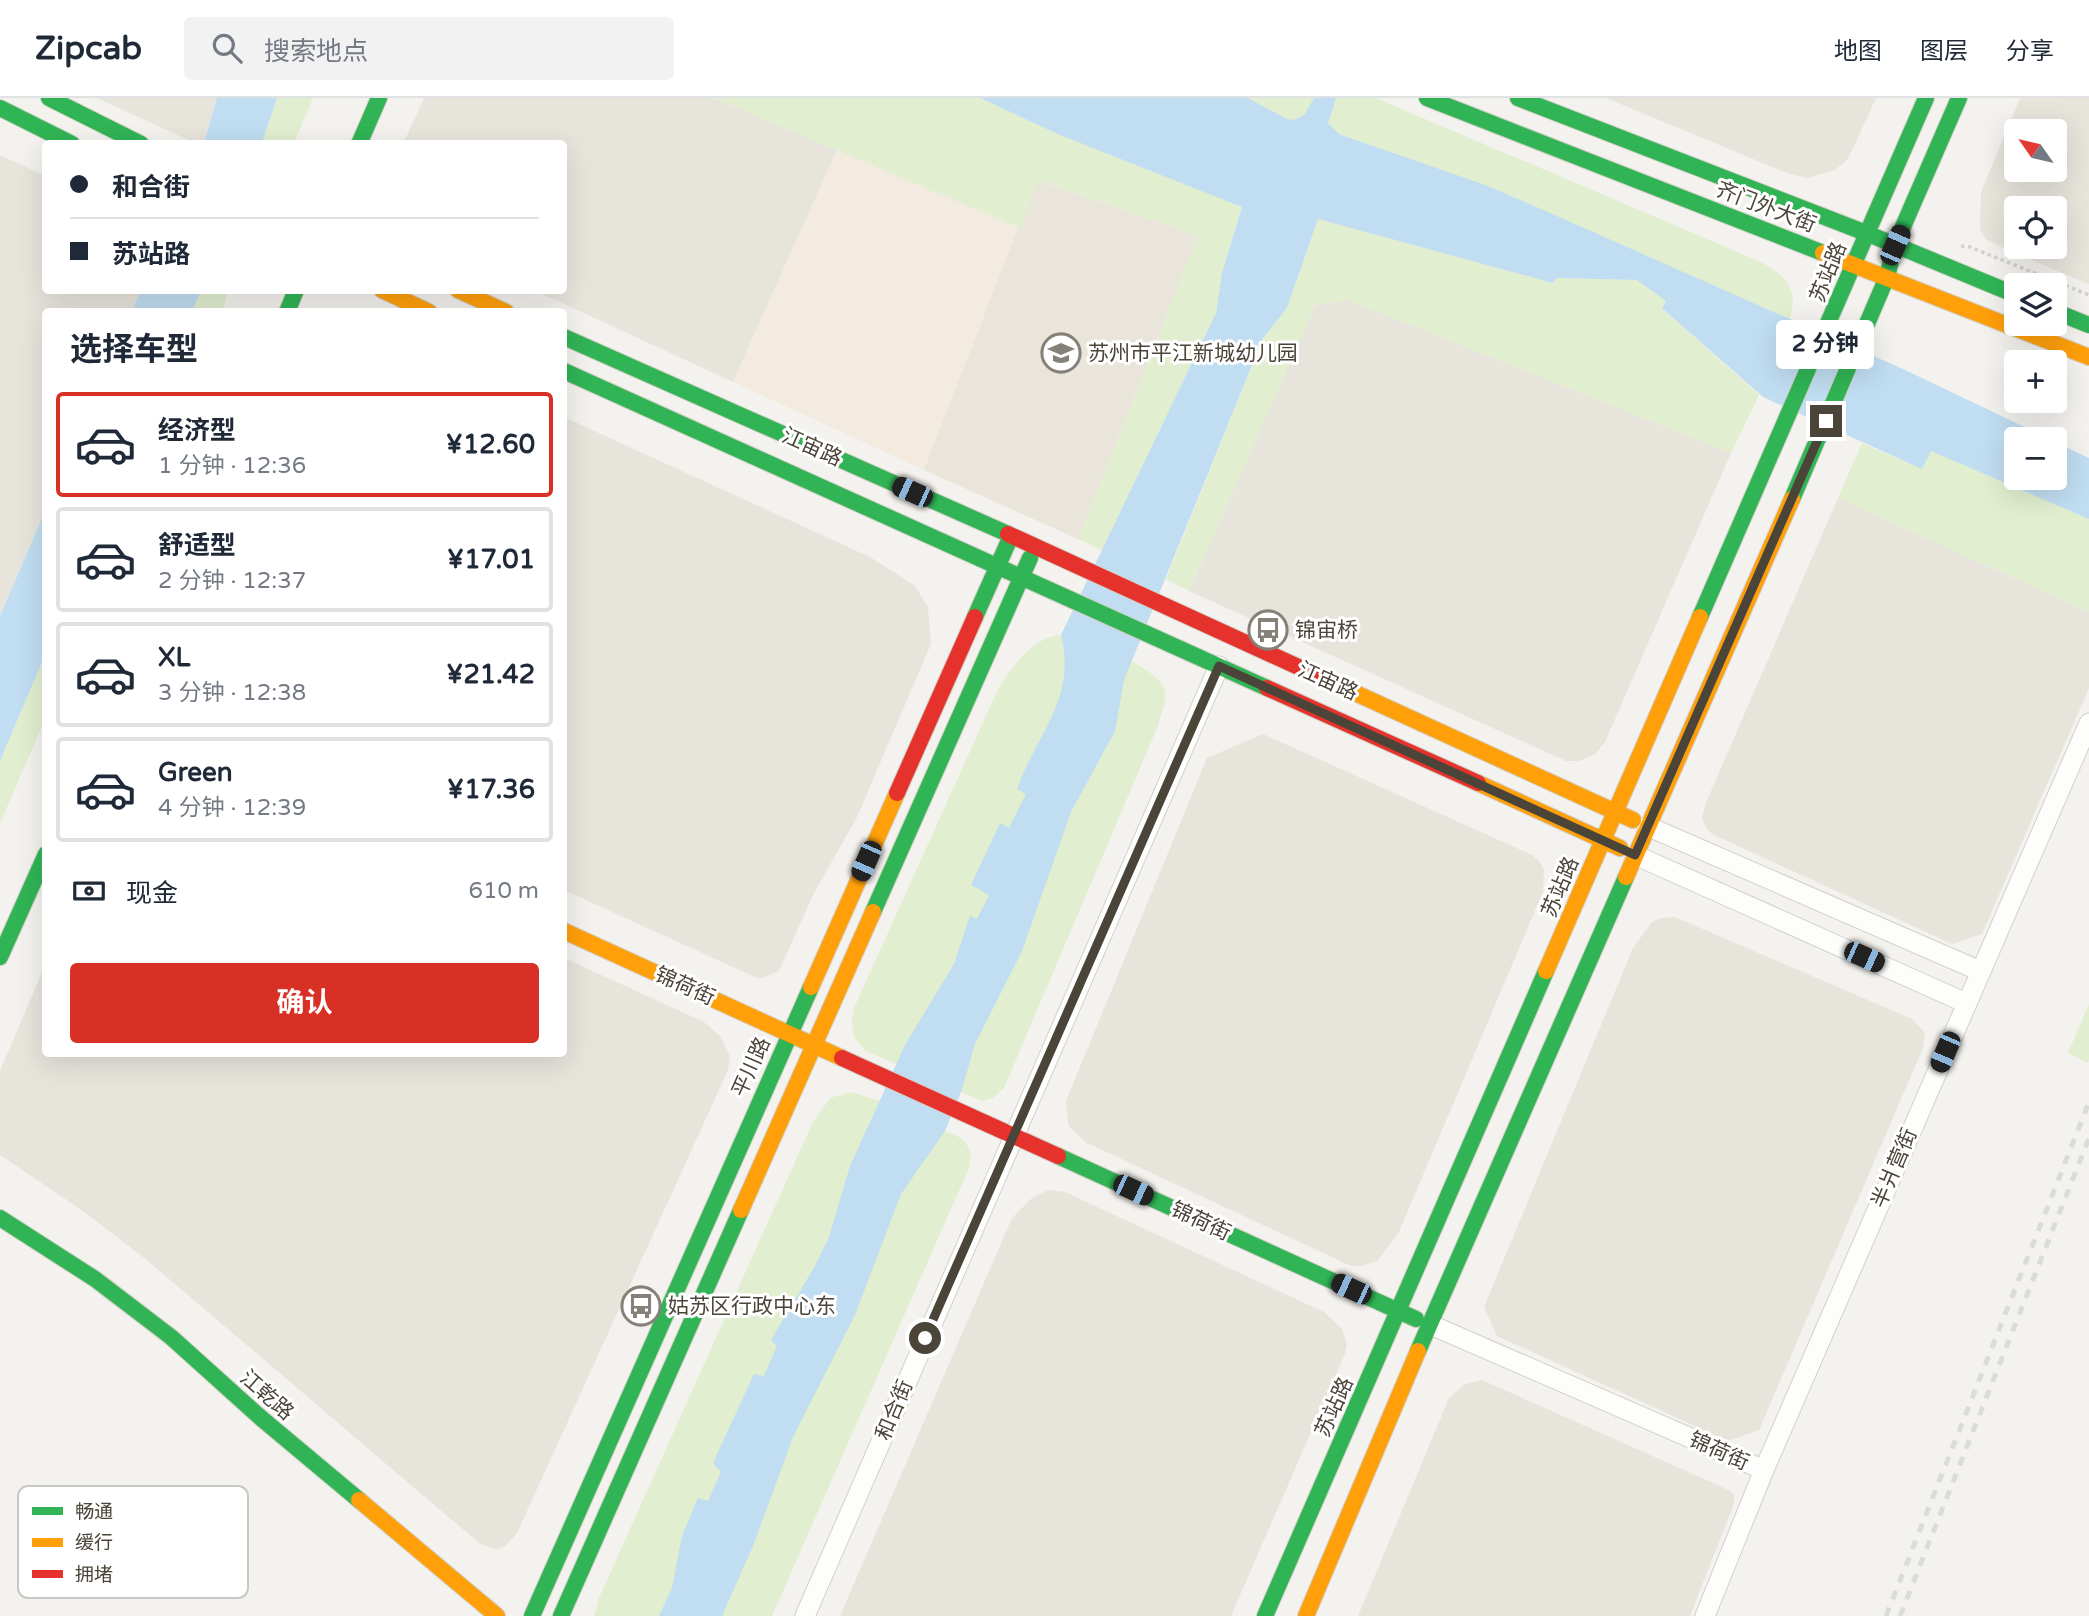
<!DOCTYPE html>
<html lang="zh">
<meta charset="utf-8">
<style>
:root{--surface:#fff;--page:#f2f2f3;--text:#1f2937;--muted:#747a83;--line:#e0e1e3;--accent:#d93025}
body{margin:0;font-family:"Varela Round","Noto Sans SC",sans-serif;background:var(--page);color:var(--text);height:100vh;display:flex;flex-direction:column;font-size:26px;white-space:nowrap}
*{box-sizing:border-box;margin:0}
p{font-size:23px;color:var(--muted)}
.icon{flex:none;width:38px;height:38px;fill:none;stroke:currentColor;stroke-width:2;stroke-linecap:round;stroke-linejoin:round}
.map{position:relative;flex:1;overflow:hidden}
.panel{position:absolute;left:42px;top:210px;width:525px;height:749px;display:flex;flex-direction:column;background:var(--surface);border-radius:7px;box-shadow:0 7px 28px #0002}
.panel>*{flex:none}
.guide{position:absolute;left:42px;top:42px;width:525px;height:154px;border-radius:7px;box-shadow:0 7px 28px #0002;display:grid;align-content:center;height:154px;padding:0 28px;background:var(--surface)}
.needle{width:46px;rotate:304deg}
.controls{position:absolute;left:2004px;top:21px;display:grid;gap:14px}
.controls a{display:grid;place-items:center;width:63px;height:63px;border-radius:7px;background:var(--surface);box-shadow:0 7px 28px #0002;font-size:35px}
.end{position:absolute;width:32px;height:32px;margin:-16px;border:9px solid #4b4439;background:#fff;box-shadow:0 0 0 4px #fff}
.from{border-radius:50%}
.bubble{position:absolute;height:49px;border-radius:7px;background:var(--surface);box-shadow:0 7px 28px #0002;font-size:23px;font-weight:700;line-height:49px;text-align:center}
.car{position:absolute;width:21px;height:42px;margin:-21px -10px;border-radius:9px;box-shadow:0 0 5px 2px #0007;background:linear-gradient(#222 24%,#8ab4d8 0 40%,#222 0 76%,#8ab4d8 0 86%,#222 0)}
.guide b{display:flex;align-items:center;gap:24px;height:66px;font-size:26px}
.guide b+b{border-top:2px solid var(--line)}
.guide i{width:18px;height:18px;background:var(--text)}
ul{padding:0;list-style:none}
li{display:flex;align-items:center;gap:21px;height:105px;margin:0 14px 10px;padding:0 14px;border:4px solid var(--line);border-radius:7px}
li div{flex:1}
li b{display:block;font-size:26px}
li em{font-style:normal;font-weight:700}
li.current{border-color:var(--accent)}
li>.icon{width:63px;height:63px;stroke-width:1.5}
h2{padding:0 28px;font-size:32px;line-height:84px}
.pay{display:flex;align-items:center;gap:18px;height:77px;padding:0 28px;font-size:26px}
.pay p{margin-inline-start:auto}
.cta{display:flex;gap:14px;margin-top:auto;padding:14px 28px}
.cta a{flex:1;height:80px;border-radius:7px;background:var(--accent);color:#fff;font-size:28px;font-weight:700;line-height:80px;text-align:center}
header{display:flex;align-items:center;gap:42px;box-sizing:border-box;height:98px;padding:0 35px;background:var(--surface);border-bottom:2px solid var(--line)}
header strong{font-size:33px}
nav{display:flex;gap:38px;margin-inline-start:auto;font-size:24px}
.search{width:490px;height:63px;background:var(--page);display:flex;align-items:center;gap:18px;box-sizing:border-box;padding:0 24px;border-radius:7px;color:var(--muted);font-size:26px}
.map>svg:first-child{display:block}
.residential{fill:#e7e4dc;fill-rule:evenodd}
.commercial{fill:#f3ebdf}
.education{fill:#eae5da}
.green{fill:#e1eecf}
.water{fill:#c0ddf1}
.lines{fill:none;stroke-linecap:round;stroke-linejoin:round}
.street-casing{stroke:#d2d0cb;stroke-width:21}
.fast-casing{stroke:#d3cfc5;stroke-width:18}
.slow-casing{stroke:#d3cfc5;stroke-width:18}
.jam-casing{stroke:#d3cfc5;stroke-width:18}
.path{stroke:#d3d2cc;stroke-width:3.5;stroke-dasharray:3.5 3.5;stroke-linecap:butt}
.street{stroke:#fdfdfc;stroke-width:19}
.fast{stroke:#30b455;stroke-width:16}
.slow{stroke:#ff9f0a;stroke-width:16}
.jam{stroke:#e5322d;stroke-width:16}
.rail{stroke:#dbdbda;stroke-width:5;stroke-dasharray:9 9;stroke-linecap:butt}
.route{stroke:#4b4439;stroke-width:9}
.labels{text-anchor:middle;stroke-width:6;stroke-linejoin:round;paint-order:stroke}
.street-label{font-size:21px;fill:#4b4439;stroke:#fff}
.poi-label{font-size:21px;fill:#4b4439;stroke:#fff;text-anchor:start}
.key{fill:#fff;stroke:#c9c7c4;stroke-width:2}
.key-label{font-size:19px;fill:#4b4439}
</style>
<header>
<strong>Zipcab</strong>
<div class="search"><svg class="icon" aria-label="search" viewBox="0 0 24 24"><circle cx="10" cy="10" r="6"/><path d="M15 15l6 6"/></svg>搜索地点</div>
<nav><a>地图</a><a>图层</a><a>分享</a></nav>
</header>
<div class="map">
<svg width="2089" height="1518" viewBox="0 0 2089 1518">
<rect width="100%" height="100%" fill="#f4f2ee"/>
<path class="residential" d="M 97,0 L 217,0 L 204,46 L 195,45 Z
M 424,0 L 714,0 L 837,52 L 733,284 L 536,193 L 564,192 L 564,46 L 403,46 Z
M 1606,0 L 1876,0 L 1848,61 L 1835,72 L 1808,80 L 1789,76 Z
M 2020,0 L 2089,0 L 2089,186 L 2005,151 L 1986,141 L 1980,131 L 1981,94 ZM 2016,33 L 2054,33 L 2054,72 L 2016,72 ZM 2016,110 L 2054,110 L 2054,149 L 2016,149 Z
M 0,57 L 45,78 L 46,192 L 141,193 L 132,213 L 46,214 L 45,413 L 0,518 Z
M 1348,202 L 1731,355 L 1605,644 L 1595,656 L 1579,663 L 1566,663 L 1189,493 L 1315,207 Z
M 564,319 L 870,459 L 915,488 L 928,509 L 931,546 L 857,719 L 814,795 L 779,873 L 759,881 L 564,792 Z
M 1838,400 L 2089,514 L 2089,590 L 1982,836 L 1952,846 L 1714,737 L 1707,731 L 1702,720 L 1705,707 Z
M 1263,636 L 1532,757 L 1539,763 L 1544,772 L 1543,794 L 1398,1136 L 1377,1163 L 1361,1168 L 1351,1168 L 1085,1044 L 1069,1028 L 1067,1016 L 1066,1003 L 1207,660 Z
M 1675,819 L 1912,921 L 1925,935 L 1923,950 L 1759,1332 L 1728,1343 L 1497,1238 L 1484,1209 L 1633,850 L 1651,825 L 1660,820 Z
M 564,860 L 704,924 L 720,938 L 730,959 L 728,972 L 517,1435 L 505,1448 L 497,1452 L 479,1445 L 148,1163 L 83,1113 L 0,1057 L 0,973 L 45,867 L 46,956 L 564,956 Z
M 1048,1092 L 1065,1094 L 1324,1214 L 1342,1231 L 1347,1246 L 1345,1256 L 1231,1518 L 840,1518 L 1012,1120 L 1032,1100 Z
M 1482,1282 L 1731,1393 L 1734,1398 L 1734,1406 L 1690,1518 L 1358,1518 L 1449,1300 L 1465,1286 Z"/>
<path class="commercial" d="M 837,52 L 1020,130 L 924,372 L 733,284 Z"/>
<path class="education" d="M 1037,82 L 1198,138 L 1078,441 L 924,372 Z"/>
<path class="green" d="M 277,0 L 313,0 L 294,45 L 262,46 Z
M 714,0 L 980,0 L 1060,37 L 1242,108 L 1222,175 L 1216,215 L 1102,452 L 1078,441 L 1198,138 L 1038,82 L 1020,130 Z
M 1248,0 L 1376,0 L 1763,165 C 1788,180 1798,192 1790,221 L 1485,88 L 1343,37 L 1287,21 Z
M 1318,121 L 1553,185 L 1556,180 L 1637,182 L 1666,203 L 1663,211 L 1759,297 L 1731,355 L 1348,202 L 1315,207 L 1189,493 L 1166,481 L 1263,240 L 1287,210 Z
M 201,193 L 227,193 L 223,213 L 192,214 Z
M 1862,345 L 1922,371 L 1930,352 L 2089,421 L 2089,514 L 1838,400 Z
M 1061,537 L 1072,538 C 1093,547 1160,569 1165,593 C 1167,604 1160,619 1157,630 L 1004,990 L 993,1000 L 982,1003 L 866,953 L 854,939 L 852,921 L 854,910 L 999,589 C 1014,567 1033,539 1061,537 Z
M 45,557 L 45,621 L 0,725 L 0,663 Z
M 2089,906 L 2089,961 L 2088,965 L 2068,955 Z
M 851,994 L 880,1003 L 961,1040 C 971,1050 972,1056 969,1070 L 772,1518 L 594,1518 L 599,1500 L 812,1026 L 830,1000 Z"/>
<path class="water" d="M 217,0 L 277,0 L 262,45 L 204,45 Z
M 980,0 L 1248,0 L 1287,21 L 1295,22 L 1305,16 L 1314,0 L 1336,0 L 1328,25 L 1339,36 L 1485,87 L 1541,111 L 1905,272 L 2050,341 L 2016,341 L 2016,380 L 2054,380 L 2055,344 L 2089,360 L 2089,421 L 1931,353 L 1922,371 L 1763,299 L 1662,210 L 1666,203 L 1637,182 L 1556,180 L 1553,185 L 1318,121 L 1287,210 L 1263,240 L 1124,582 L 1115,633 L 1071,714 L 1022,853 L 975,946 L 961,994 L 945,1033 L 901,1096 L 855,1217 L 793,1339 L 753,1448 L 722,1518 L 659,1518 L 672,1490 L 682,1438 L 698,1400 L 708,1403 L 721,1374 L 713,1365 L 754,1276 L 764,1278 L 777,1248 L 771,1242 L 815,1168 L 829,1139 L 850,1068 L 905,947 L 954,866 L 970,818 L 977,821 L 989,797 L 971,787 L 1000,725 L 1009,730 L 1026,696 L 1017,691 C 1037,635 1077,601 1061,537 L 1216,215 L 1222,175 L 1242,109 L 1060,37 Z
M 141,193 L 141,192 L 201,193 L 192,213 L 132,213 Z
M 45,413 L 45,557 L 0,663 L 0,518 Z"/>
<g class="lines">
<g class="street-casing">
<path id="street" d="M 1647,728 L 1980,873
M 1635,757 L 1966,905
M 1429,1226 L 1764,1372
M 805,1518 L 1219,568
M 1705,1518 L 1764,1372 L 2089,625"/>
</g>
<g class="fast-casing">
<path id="fast" d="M 49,0 L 141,46
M 1427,0 L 1823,155
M 1518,0 L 1866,135 L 2016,197
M 0,10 L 72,46
M 359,46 L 379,0
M 2054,213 L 2089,227
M 287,214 L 296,192
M 564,239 L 1008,436
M 564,273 L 1267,590
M 1792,401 L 1887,179 L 1895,147 L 1959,0
M 975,519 L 1011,438
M 1700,519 L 1926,0
M 873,814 L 1030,460
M 0,859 L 46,756
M 1058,1058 L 1416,1221
M 0,1120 L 95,1181 L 171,1239 L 261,1320 L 359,1402
M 1418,1253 L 1626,779
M 532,1518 L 811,889
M 561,1518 L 741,1112
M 1265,1518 L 1546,873"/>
</g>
<g class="slow-casing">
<path id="slow" d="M 1823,155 L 2089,259
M 382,192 L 429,214
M 458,192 L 506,214
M 1316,577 L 1633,722
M 1478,685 L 1620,750
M 1626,779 L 1792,401
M 564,833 L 842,960
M 1546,873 L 1700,519
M 811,889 L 897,695
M 741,1112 L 873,814
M 359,1402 L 497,1518
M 1306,1518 L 1418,1253"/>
</g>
<g class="jam-casing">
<path id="jam" d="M 1008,436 L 1316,577
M 1267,590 L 1478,685
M 897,695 L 975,519
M 842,960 L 1058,1058"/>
</g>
<path class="path" d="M 1961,148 L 1970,149 L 2089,197"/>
<use href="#street" class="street"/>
<use href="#fast" class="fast"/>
<use href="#slow" class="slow"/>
<use href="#jam" class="jam"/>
<path class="rail" d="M 1886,1518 L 2089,1004
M 1900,1518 L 2089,1040"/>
</g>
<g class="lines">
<path class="route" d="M 925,1240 L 1219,568 L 1635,757 L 1826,323"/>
</g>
<defs>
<g id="school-ring" transform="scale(2.0125)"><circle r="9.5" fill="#fff" stroke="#868178" stroke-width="1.5"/><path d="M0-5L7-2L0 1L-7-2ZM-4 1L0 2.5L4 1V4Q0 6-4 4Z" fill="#868178"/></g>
<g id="bus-ring" transform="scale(2.0125)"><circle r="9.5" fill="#fff" stroke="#868178" stroke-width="1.5"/><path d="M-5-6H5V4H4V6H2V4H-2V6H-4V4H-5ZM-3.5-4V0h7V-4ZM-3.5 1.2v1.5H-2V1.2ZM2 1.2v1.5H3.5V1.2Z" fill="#868178"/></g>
</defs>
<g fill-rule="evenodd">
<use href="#school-ring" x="1061" y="255"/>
<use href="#bus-ring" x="1268" y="532"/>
<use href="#bus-ring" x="641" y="1208"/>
</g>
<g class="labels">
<g class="street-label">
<text transform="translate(1766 109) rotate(21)" y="7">齐门外大街</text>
<text transform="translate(1828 174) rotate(-68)" y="7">苏站路</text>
<text transform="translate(812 349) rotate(24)" y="7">江宙路</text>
<text transform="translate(1328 583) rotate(24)" y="7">江宙路</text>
<text transform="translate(1560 789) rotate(-67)" y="7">苏站路</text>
<text transform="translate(685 888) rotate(24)" y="7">锦荷街</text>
<text transform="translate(751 969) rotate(-66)" y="7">平川路</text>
<text transform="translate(1894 1070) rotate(-67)" y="7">半爿营街</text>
<text transform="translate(1201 1123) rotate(25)" y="7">锦荷街</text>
<text transform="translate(267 1297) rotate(41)" y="7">江乾路</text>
<text transform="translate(1334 1309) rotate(-66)" y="7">苏站路</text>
<text transform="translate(894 1312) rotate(-67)" y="7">和合街</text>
<text transform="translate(1719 1353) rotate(24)" y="7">锦荷街</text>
</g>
<g class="poi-label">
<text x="1088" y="262">苏州市平江新城幼儿园</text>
<text x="1295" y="539">锦宙桥</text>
<text x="668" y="1215">姑苏区行政中心东</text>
</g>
</g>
<rect x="18" y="1388" width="230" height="112" rx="10" class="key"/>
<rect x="32" y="1409" width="31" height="8" fill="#30b455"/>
<rect x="32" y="1440" width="31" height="9" fill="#ff9f0a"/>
<rect x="32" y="1472" width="31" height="8" fill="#e5322d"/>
<g class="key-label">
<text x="75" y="1420">畅通</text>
<text x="75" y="1451">缓行</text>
<text x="75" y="1483">拥堵</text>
</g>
</svg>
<div class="controls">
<a><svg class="needle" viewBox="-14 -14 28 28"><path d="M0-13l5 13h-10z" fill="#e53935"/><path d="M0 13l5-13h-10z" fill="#747a83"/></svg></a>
<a><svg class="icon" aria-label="locate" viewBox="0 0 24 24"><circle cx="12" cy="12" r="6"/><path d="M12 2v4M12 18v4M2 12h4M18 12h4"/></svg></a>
<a><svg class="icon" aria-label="layers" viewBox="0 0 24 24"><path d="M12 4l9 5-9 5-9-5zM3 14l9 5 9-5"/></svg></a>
<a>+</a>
<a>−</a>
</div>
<i class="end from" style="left:925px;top:1240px"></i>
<i class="end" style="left:1826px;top:323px"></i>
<div class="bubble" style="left:1776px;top:222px;width:98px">2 分钟</div>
<i class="car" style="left:1895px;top:147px;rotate:24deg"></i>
<i class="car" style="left:912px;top:394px;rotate:294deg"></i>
<i class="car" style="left:866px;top:763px;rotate:204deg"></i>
<i class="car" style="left:1864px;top:859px;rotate:114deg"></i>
<i class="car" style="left:1945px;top:954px;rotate:203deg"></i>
<i class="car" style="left:1133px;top:1092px;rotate:115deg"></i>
<i class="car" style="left:1351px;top:1191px;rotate:295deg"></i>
<div class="guide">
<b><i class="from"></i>和合街</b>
<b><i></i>苏站路</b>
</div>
<section class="panel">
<h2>选择车型</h2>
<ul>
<li class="current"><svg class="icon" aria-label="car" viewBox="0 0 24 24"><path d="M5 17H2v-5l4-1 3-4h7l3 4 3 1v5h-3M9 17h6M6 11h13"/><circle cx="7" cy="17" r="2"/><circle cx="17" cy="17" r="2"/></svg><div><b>经济型</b><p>1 分钟 · 12:36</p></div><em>¥12.60</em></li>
<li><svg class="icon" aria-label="car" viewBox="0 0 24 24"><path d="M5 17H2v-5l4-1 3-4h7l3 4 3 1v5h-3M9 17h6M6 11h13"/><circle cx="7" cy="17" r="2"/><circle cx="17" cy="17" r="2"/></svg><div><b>舒适型</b><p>2 分钟 · 12:37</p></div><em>¥17.01</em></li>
<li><svg class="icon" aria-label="car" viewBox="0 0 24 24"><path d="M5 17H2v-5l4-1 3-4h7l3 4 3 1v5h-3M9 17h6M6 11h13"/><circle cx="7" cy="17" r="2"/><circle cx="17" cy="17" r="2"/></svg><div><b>XL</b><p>3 分钟 · 12:38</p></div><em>¥21.42</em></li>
<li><svg class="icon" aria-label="car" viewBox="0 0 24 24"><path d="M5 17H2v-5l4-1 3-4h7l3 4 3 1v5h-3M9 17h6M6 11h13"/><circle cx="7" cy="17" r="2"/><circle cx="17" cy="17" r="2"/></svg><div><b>Green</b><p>4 分钟 · 12:39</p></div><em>¥17.36</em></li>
</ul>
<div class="pay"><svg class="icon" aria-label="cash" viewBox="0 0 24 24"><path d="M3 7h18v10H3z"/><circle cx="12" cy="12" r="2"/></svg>现金<p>610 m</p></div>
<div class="cta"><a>确认</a></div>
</section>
</div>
